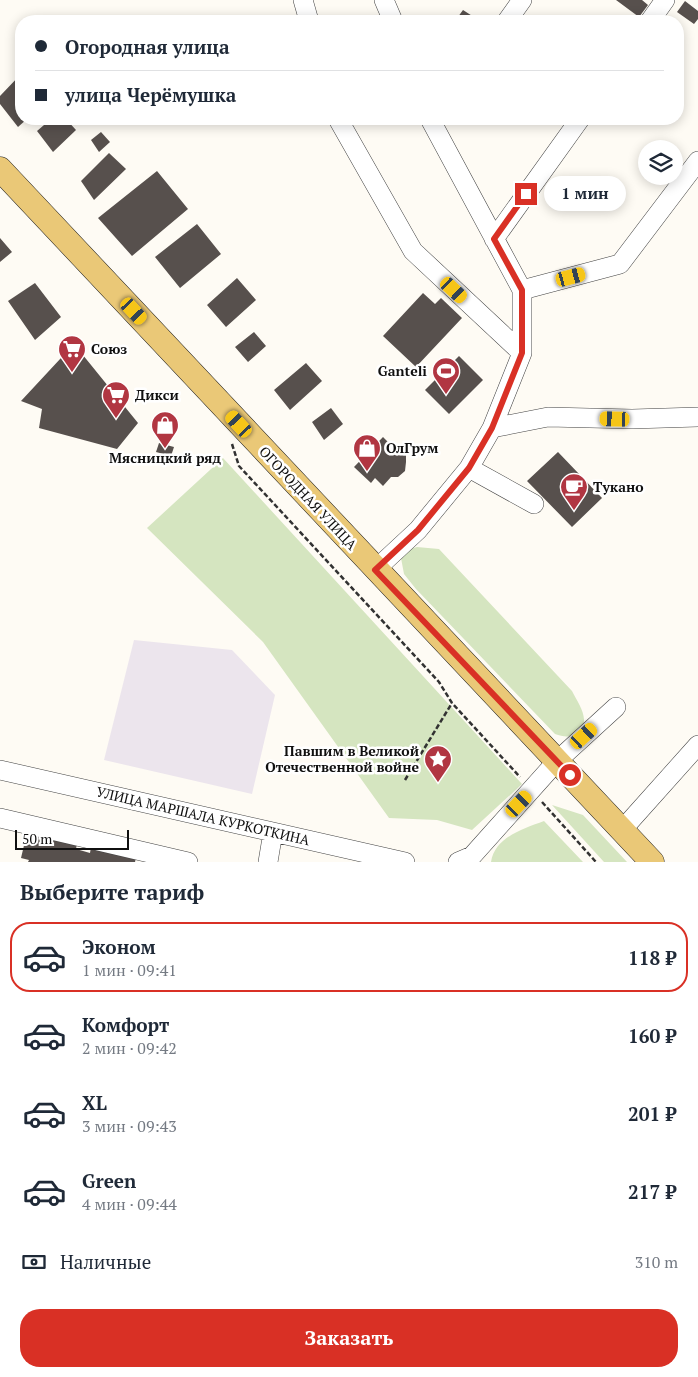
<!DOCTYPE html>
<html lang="ru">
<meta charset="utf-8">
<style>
:root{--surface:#fff;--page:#f6f6f7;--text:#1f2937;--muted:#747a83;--line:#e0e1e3;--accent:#d93025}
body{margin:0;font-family:"PT Serif",serif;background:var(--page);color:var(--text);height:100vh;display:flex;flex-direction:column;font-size:19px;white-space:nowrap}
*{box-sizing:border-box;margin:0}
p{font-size:16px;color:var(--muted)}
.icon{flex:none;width:28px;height:28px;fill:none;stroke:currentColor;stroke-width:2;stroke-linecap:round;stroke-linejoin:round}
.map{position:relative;height:862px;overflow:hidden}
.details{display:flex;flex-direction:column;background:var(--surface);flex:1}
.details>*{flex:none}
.top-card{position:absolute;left:15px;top:15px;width:669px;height:110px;border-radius:20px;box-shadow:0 2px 12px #0003;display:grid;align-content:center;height:110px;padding:0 20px;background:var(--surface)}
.fabs{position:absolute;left:638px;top:140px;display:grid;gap:10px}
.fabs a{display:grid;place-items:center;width:45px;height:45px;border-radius:50%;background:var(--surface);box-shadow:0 2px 12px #0003;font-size:25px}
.scale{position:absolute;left:15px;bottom:12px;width:114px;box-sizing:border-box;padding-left:5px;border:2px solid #101010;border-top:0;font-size:14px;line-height:18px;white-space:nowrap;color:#101010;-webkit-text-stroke:4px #fff;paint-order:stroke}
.end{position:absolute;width:22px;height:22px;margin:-11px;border:6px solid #d93025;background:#fff;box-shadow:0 0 0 2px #fff}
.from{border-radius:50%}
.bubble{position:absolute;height:35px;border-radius:18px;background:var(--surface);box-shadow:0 2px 12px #0003;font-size:16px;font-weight:600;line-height:35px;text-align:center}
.car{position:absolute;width:15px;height:30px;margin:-15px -8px;border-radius:6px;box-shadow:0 0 4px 1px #0007;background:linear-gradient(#f5c518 24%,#345 0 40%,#f5c518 0 76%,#345 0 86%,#f5c518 0)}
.top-card b{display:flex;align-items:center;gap:18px;height:48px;font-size:19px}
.top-card b+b{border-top:1px solid var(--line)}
.top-card i{width:12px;height:12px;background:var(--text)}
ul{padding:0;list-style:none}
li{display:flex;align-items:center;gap:15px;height:70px;margin:0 10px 8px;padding:0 10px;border:2px solid transparent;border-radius:20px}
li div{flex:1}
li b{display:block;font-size:19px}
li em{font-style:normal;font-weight:600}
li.selected{border-color:var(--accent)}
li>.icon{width:45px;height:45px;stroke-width:1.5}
h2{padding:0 20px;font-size:22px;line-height:60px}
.pay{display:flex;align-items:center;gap:12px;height:55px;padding:0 20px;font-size:19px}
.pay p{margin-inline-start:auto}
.cta{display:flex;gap:10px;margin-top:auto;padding:10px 20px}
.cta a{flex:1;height:58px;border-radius:20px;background:var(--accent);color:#fff;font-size:20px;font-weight:600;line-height:58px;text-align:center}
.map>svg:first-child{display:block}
.industrial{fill:#ece5ed}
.green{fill:#d5e5c0}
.building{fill:#57504d}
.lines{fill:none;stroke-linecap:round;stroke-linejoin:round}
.minor-casing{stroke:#434343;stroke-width:20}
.major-casing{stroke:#212121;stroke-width:25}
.path{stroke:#323232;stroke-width:2.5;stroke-dasharray:5 2.5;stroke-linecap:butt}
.minor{stroke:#fff;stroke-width:19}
.major{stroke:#eac877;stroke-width:24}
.route{stroke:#d93025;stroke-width:6}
.labels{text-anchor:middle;stroke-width:5;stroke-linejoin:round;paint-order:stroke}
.poi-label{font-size:14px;font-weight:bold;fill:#101010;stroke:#fff;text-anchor:start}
.street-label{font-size:14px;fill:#101010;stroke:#fff}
</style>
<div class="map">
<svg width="698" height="862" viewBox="0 0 698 862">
<rect width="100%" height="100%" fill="#fefbf4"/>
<path class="industrial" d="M 134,640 L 232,650 L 275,695 L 252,794 L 104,760 Z"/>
<path class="green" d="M 223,458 L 522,784 L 472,830 L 437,820 L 389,818 L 263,642 L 147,528 Z
M 417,547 L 439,549 L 572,691 C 578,703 592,721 578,732 C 571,738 564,737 555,734 L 416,589 L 404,574 L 401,558 L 410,549 Z
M 552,805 L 583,815 L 627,862 L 604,862 Z
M 544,821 L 583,862 L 491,862 C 495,837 523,829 544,821 Z"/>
<path class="building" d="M 616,0 L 642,0 L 648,5 L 639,17 Z
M 685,1 L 698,11 L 698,19 L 694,24 L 677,12 Z
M 463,10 L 480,21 L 455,21 Z
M 21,74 L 21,119 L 27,119 L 18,127 L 0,104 L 0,96 Z
M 51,119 L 66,119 L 76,130 L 53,152 L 37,131 Z
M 101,132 L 110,142 L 99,152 L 91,140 Z
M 109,153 L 126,169 L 94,200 L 81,181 Z
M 157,171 L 188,209 L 132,256 L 98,218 Z
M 197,224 L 221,254 L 180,288 L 155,257 Z
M 0,238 L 12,252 L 0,262 Z
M 237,278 L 256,300 L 226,327 L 207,305 Z
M 35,283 L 61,317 L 35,340 L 8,301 Z
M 423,293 L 435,304 L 441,298 L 462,318 L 416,367 L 383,336 Z
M 254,332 L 266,346 L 248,362 L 235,347 Z
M 74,344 L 138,423 L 117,449 L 39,428 L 42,409 L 21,401 Z
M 459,356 L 483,380 L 449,414 L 425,390 Z
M 306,363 L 322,381 L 290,410 L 274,390 Z
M 331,408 L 343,424 L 324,440 L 312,422 Z
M 383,437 L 392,446 L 402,449 L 406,456 L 406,462 L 405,471 L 398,477 L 391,477 L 383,486 L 375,478 L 371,483 L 354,467 Z
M 159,443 L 174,447 L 171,456 L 156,452 Z
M 558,452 L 602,498 L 572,527 L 527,481 Z
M 33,834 L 77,844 L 76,849 L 90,853 L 91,847 L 136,858 L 135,862 L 28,862 L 29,860 L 21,858 L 26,837 L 32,838 Z"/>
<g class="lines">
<g class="minor-casing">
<path id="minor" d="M 303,0 L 309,21
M 384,0 L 393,21
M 507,21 L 522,0
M 650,21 L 665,0
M 338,119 L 413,251 L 522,353
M 430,119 L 522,290 L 522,353 L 492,428
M 494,239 L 580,119
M 522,290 L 620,264 L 698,161
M 469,468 L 534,504
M 375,570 L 418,530 L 469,468 L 492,428 L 548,417 L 632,419 L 698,417
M 0,770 L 405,862
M 0,818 L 188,862
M 622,830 L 698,745
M 268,862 L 273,832
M 458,862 L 472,856 L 557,761 L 616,707"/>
</g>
<g class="major-casing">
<path id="major" d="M 0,169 L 652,862"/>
</g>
<path class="path" d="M 232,444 L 239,466 L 439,682 L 452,703 L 520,777
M 405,780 L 452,703
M 542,802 L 596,862"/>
<use href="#minor" class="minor"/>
<use href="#major" class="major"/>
</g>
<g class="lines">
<path class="route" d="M 526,194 L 494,239 L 522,290 L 522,353 L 492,428 L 469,468 L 418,530 L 375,570 L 570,775"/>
</g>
<defs>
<g id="supermarket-pin" transform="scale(1.4375)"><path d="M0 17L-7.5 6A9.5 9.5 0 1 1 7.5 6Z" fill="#b13642" stroke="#fff"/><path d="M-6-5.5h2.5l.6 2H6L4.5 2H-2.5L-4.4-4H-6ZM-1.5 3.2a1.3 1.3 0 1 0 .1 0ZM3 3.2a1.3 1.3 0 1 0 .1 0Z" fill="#fff"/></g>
<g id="stadium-pin" transform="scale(1.4375)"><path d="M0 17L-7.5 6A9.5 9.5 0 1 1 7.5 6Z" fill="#b13642" stroke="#fff"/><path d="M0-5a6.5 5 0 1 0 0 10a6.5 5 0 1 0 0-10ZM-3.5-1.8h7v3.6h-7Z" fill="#fff"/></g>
<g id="shop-pin" transform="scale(1.4375)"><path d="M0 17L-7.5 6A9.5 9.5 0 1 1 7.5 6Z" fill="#b13642" stroke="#fff"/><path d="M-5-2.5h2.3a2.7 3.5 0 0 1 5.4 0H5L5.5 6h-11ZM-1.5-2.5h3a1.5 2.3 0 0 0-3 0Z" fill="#fff"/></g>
<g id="cafe-pin" transform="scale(1.4375)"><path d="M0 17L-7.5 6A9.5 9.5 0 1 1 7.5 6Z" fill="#b13642" stroke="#fff"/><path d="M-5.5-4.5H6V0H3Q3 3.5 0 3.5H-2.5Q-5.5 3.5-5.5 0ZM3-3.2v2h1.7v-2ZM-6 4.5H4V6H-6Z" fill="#fff"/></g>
<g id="sight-pin" transform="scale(1.4375)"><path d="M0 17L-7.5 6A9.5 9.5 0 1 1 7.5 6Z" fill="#b13642" stroke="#fff"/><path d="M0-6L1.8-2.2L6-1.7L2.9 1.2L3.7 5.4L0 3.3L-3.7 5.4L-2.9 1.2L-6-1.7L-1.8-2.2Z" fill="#fff"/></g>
</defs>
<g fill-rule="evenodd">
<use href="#supermarket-pin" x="72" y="349"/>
<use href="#stadium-pin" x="446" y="371"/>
<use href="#supermarket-pin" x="116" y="395"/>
<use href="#shop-pin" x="165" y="425"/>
<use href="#shop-pin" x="367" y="448"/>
<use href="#cafe-pin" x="574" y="487"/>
<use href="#sight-pin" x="438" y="759"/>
</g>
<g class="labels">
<g class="poi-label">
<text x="91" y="354">Союз</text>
<text x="427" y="376" text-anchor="end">Ganteli</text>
<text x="135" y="400">Дикси</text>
<text x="386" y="453">ОлГрум</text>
<text x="165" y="463" text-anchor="middle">Мясницкий ряд</text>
<text x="593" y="492">Тукано</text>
<text x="419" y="756" text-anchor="end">Павшим в Великой<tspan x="419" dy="16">Отечественной войне</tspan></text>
</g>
<g class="street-label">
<text transform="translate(308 498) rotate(47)" y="5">ОГОРОДНАЯ УЛИЦА</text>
<text transform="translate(203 816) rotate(13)" y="5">УЛИЦА МАРШАЛА КУРКОТКИНА</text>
</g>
</g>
</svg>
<div class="fabs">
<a><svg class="icon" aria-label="layers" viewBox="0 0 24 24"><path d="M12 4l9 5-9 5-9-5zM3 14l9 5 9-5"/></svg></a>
</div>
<div class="scale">50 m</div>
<i class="end from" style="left:570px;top:775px"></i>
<i class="end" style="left:526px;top:194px"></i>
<div class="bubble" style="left:544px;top:176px;width:82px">1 мин</div>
<i class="car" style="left:571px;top:277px;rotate:75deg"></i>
<i class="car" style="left:454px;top:290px;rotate:133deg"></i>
<i class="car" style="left:134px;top:311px;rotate:137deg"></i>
<i class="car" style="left:615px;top:419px;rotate:272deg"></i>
<i class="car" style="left:239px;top:424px;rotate:317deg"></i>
<i class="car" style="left:584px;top:736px;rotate:48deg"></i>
<i class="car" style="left:519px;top:804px;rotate:44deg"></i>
<div class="top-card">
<b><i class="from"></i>Огородная улица</b>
<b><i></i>улица Черёмушка</b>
</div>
</div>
<section class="details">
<h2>Выберите тариф</h2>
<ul>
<li class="selected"><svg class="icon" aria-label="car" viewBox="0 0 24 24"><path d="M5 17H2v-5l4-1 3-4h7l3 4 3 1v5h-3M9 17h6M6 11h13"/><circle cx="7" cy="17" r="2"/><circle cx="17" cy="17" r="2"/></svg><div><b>Эконом</b><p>1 мин · 09:41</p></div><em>118 ₽</em></li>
<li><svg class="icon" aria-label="car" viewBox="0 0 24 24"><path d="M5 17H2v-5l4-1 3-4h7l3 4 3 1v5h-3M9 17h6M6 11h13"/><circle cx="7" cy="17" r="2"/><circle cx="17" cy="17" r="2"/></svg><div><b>Комфорт</b><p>2 мин · 09:42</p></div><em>160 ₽</em></li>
<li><svg class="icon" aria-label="car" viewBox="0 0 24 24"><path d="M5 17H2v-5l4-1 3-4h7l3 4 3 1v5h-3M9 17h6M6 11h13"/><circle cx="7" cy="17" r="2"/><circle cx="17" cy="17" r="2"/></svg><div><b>XL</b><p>3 мин · 09:43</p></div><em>201 ₽</em></li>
<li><svg class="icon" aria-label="car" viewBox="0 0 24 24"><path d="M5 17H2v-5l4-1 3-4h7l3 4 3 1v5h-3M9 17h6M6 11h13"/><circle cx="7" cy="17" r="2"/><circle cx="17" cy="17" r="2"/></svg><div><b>Green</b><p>4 мин · 09:44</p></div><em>217 ₽</em></li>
</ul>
<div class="pay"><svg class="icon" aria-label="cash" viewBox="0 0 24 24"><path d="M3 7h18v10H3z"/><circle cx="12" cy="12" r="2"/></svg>Наличные<p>310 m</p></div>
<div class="cta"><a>Заказать</a></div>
</section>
